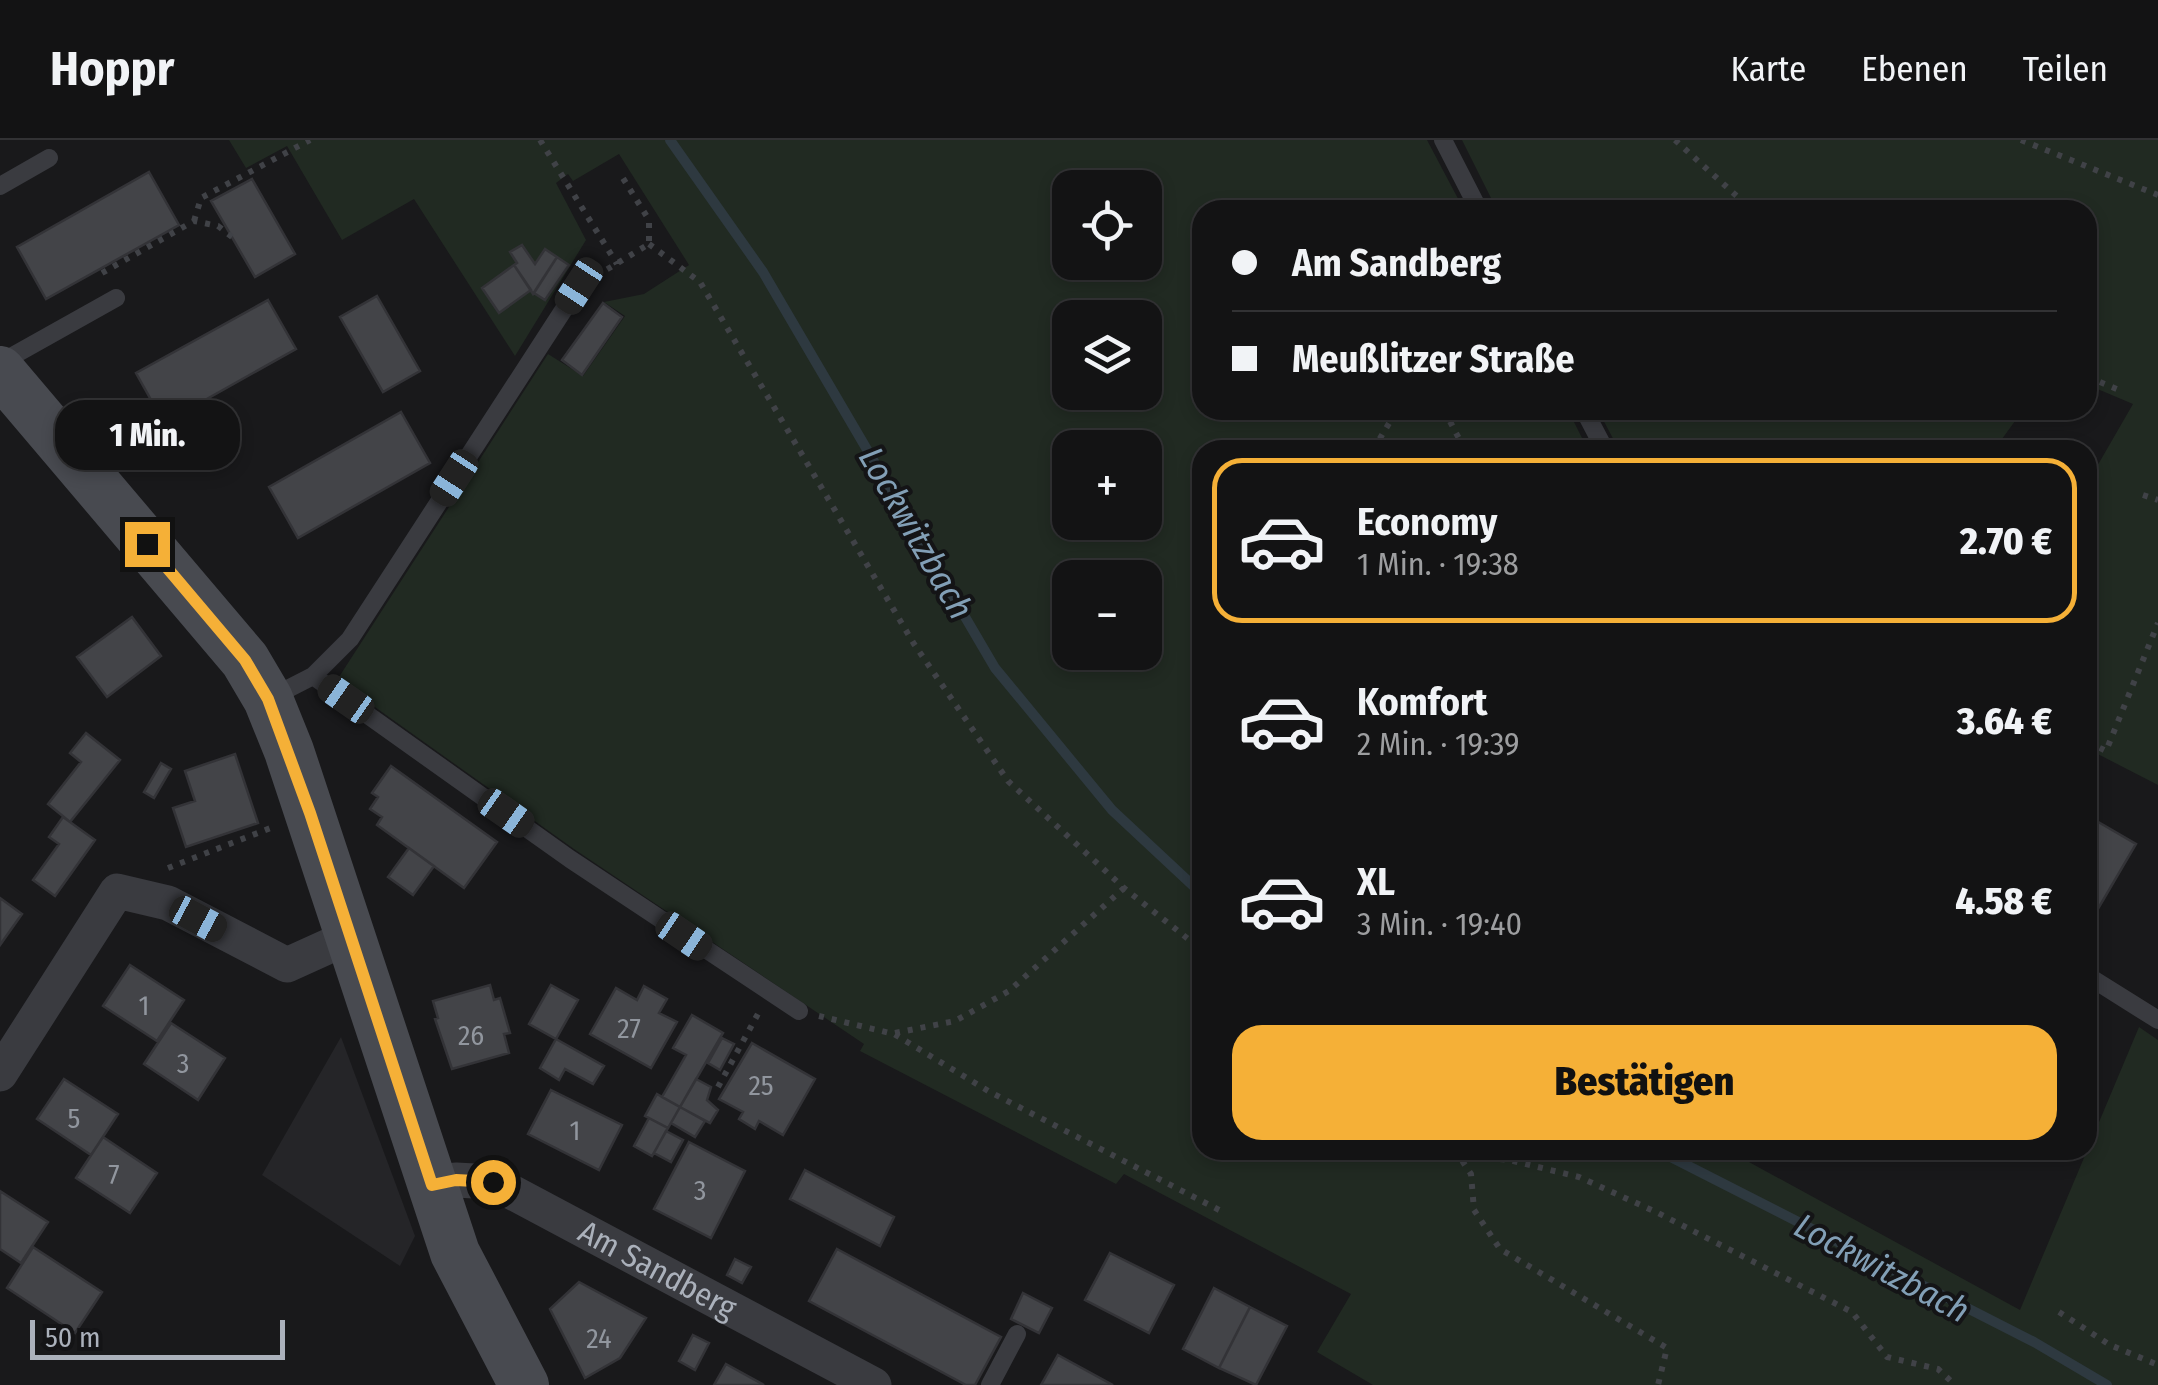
<!DOCTYPE html>
<html lang="de">
<meta charset="utf-8">
<style>
:root{--surface:#131314;--page:#202022;--text:#f1f3f6;--muted:#9d9ea0;--line:#323234;--accent:#f5b037}
body{margin:0;font-family:"Fira Sans Condensed",sans-serif;background:var(--page);color:var(--text);height:100vh;display:flex;flex-direction:column;font-size:38px;white-space:nowrap}
*{box-sizing:border-box;margin:0}
p{font-size:32px;color:var(--muted)}
.icon{flex:none;width:55px;height:55px;fill:none;stroke:currentColor;stroke-width:2;stroke-linecap:round;stroke-linejoin:round}
.map{position:relative;flex:1;overflow:hidden}
.details{position:absolute;left:1192px;top:300px;width:905px;height:720px;display:flex;flex-direction:column;background:var(--surface);border-radius:30px;box-shadow:0 5px 15px #0003,0 0 0 2px var(--line)}
.details>*{flex:none}
.guide{position:absolute;left:1192px;top:60px;width:905px;height:220px;border-radius:30px;box-shadow:0 5px 15px #0003,0 0 0 2px var(--line);display:grid;align-content:center;height:220px;padding:0 40px;background:var(--surface)}
.buttons{position:absolute;left:1052px;top:30px;display:grid;gap:20px}
.buttons a{display:grid;place-items:center;width:110px;height:110px;border-radius:20px;background:var(--surface);box-shadow:0 5px 15px #0003,0 0 0 2px var(--line);font-size:50px}
.scale{position:absolute;left:30px;bottom:25px;width:255px;box-sizing:border-box;padding-left:10px;border:5px solid #abb1bb;border-top:0;font-size:28px;line-height:35px;white-space:nowrap;color:#abb1bb;-webkit-text-stroke:8px #141416;paint-order:stroke}
.end{position:absolute;width:45px;height:45px;margin:-22px;border:12px solid #f5b037;background:#111;box-shadow:0 0 0 5px #111}
.from{border-radius:50%}
.bubble{position:absolute;height:70px;border-radius:30px;background:var(--surface);box-shadow:0 5px 15px #0003,0 0 0 2px var(--line);font-size:32px;font-weight:800;line-height:70px;text-align:center}
.car{position:absolute;width:30px;height:60px;margin:-30px -15px;border-radius:12px;box-shadow:0 0 8px 2px #0007;background:linear-gradient(#222 24%,#8ab4d8 0 40%,#222 0 76%,#8ab4d8 0 86%,#222 0)}
.guide b{display:flex;align-items:center;gap:35px;height:95px;font-size:38px}
.guide b+b{border-top:2px solid var(--line)}
.guide i{width:25px;height:25px;background:var(--text)}
ul{padding:18px 0 0;list-style:none}
li{display:flex;align-items:center;gap:30px;height:165px;margin:0 20px 15px;padding:0 20px;border:5px solid transparent;border-radius:30px}
li div{flex:1}
li b{display:block;font-size:38px}
li em{font-style:normal;font-weight:800}
li.current{border-color:var(--accent)}
li>.icon{width:90px;height:90px;stroke-width:1.5}
.cta{display:flex;gap:20px;margin-top:auto;padding:20px 40px}
.cta a{flex:1;height:115px;border-radius:30px;background:var(--accent);color:#111;font-size:40px;font-weight:800;line-height:115px;text-align:center}
header{display:flex;align-items:center;gap:60px;box-sizing:border-box;height:140px;padding:0 50px;background:var(--surface);border-bottom:2px solid var(--line)}
header strong{font-size:48px}
nav{display:flex;gap:55px;margin-inline-start:auto;font-size:35px}
.map>svg:first-child{display:block}
.built{fill:#252528}
.green{fill:#212a22;fill-rule:evenodd}
.lines{fill:none;stroke-linecap:round;stroke-linejoin:round}
.stream{stroke:#2e3940;stroke-width:10}
.building{fill:#434448;stroke:#333337;stroke-width:2.5}
.path{stroke:#404247;stroke-width:6;stroke-dasharray:5 8;stroke-linecap:butt}
.lane{stroke:#3a3b40;stroke-width:18}
.street{stroke:#3a3b40;stroke-width:35}
.secondary{stroke:#484a50;stroke-width:50}
.route{stroke:#f5b037;stroke-width:12}
.labels{text-anchor:middle;stroke-width:8;stroke-linejoin:round;paint-order:stroke}
.number-label{font-size:28px;fill:#91969e}
.street-label{font-size:32px;fill:#abb1bb;stroke:#141416}
.water-label{font-size:35px;font-style:italic;fill:#829fb6;stroke:#141416}
</style>
<header>
<strong>Hoppr</strong>
<nav><a>Karte</a><a>Ebenen</a><a>Teilen</a></nav>
</header>
<div class="map">
<svg width="2158" height="1245" viewBox="0 0 2158 1245">
<rect width="100%" height="100%" fill="#19191b"/>
<path class="built" d="M 341,897 L 415,1096 L 400,1126 L 262,1035 Z"/>
<path class="green" d="M 229,0 L 1427,0 L 1464,70 L 1202,70 L 1202,270 L 1568,270 L 1588,310 L 1202,310 L 1202,1010 L 1727,1010 L 2020,1170 L 2139,887 L 2158,900 L 2158,1245 L 1373,1245 L 1317,1212 L 1351,1154 L 1124,1034 L 1116,1044 L 860,911 L 864,904 L 574,709 L 337,540 L 548,214 L 583,236 L 625,176 L 604,162 L 644,154 L 689,125 L 619,14 L 573,41 L 568,34 L 556,43 L 586,100 L 515,216 L 414,59 L 342,100 L 287,6 L 246,28 ZM 1070,48 L 1145,48 L 1145,122 L 1070,122 ZM 1070,178 L 1145,178 L 1145,252 L 1070,252 ZM 1070,308 L 1145,308 L 1145,382 L 1070,382 ZM 1070,438 L 1145,438 L 1145,512 L 1070,512 Z
M 1462,0 L 2158,0 L 2158,645 L 2088,609 L 2088,342 L 2133,264 L 2088,245 L 2088,70 L 1497,70 Z
M 1598,270 L 2023,270 L 1994,310 L 1619,310 Z"/>
<g class="lines">
<path class="stream" d="M 670,0 L 763,132 L 995,528 L 1112,670 L 1202,754
M 1657,1010 L 2034,1202 L 2107,1245"/>
</g>
<path class="building" d="M 149,32 L 179,85 L 46,159 L 17,107 Z
M 252,39 L 295,114 L 255,137 L 211,61 Z
M 522,105 L 535,124 L 545,109 L 557,117 L 533,154 L 514,125 L 517,123 L 510,112 Z
M 557,117 L 569,125 L 545,160 L 534,153 Z
M 514,125 L 531,150 L 499,173 L 482,148 Z
M 377,156 L 420,231 L 383,252 L 340,177 Z
M 268,160 L 296,209 L 164,283 L 136,233 Z
M 603,163 L 622,177 L 582,235 L 562,220 Z
M 401,272 L 430,323 L 298,398 L 269,347 Z
M 132,477 L 161,516 L 107,557 L 77,517 Z
M 86,593 L 120,620 L 70,682 L 48,664 L 81,622 L 70,613 Z
M 235,614 L 258,683 L 186,707 L 173,668 L 195,661 L 185,631 Z
M 161,623 L 171,629 L 154,658 L 144,652 Z
M 391,626 L 497,702 L 464,748 L 377,685 L 382,677 L 370,669 L 378,657 L 372,653 Z
M 2088,676 L 2136,704 L 2088,786 Z
M 63,677 L 95,700 L 55,756 L 33,740 L 59,704 L 49,697 Z
M 409,708 L 434,726 L 413,755 L 388,737 Z
M 0,758 L 22,774 L 0,805 Z
M 130,825 L 184,860 L 157,901 L 103,866 Z
M 490,845 L 494,860 L 500,858 L 510,893 L 504,894 L 509,913 L 452,929 L 435,879 L 438,878 L 433,861 Z
M 551,845 L 578,860 L 556,899 L 529,884 Z
M 644,846 L 667,859 L 659,873 L 677,882 L 651,928 L 590,894 L 616,848 L 637,860 Z
M 692,875 L 723,893 L 680,967 L 662,957 L 686,915 L 673,908 Z
M 171,883 L 225,918 L 198,960 L 144,924 Z
M 722,898 L 734,904 L 720,930 L 708,923 Z
M 556,899 L 604,926 L 593,944 L 565,929 L 559,940 L 540,928 Z
M 752,903 L 815,939 L 783,995 L 759,981 L 755,989 L 739,979 L 743,972 L 719,959 Z
M 64,939 L 118,974 L 91,1015 L 37,979 Z
M 696,939 L 711,947 L 707,960 L 718,970 L 710,983 L 680,967 Z
M 551,950 L 622,985 L 599,1030 L 528,994 Z
M 657,954 L 680,967 L 668,988 L 645,976 Z
M 680,967 L 705,981 L 695,997 L 671,983 Z
M 649,978 L 668,988 L 652,1016 L 634,1006 Z
M 666,991 L 683,1000 L 671,1022 L 654,1013 Z
M 103,997 L 157,1033 L 130,1073 L 76,1038 Z
M 689,1002 L 745,1031 L 711,1098 L 654,1069 Z
M 805,1030 L 894,1077 L 880,1106 L 790,1059 Z
M 0,1051 L 48,1082 L 21,1123 L 0,1109 Z
M 33,1107 L 102,1152 L 75,1193 L 7,1148 Z
M 837,1109 L 1001,1197 L 975,1245 L 966,1245 L 809,1161 Z
M 1110,1113 L 1174,1145 L 1149,1193 L 1085,1160 Z
M 735,1119 L 751,1127 L 742,1143 L 727,1135 Z
M 579,1142 L 646,1178 L 620,1218 L 585,1238 L 550,1169 Z
M 1214,1148 L 1250,1167 L 1219,1228 L 1183,1209 Z
M 1023,1153 L 1052,1168 L 1039,1193 L 1011,1179 Z
M 1250,1167 L 1287,1186 L 1256,1245 L 1219,1228 Z
M 693,1195 L 709,1203 L 695,1230 L 679,1221 Z
M 1058,1215 L 1113,1245 L 1041,1245 Z
M 726,1224 L 764,1245 L 714,1245 Z"/>
<g class="lines">
<path class="path" d="M 540,0 L 617,124
M 1675,0 L 1752,70
M 2021,0 L 2158,55
M 194,81 L 201,58 L 310,0
M 649,104 L 700,142 L 914,504 L 1008,641 L 1124,748 L 1202,810
M 102,133 L 194,81 L 218,86 L 232,97
M 596,136 L 649,104 L 649,80 L 621,35
M 2088,237 L 2119,250
M 1444,270 L 1465,310
M 1904,270 L 1919,276
M 1373,310 L 1397,270
M 2143,355 L 2158,360
M 2088,602 L 2106,611 L 2158,483
M 168,728 L 273,687
M 819,876 L 894,894 L 990,952 L 1225,1073
M 895,893 L 955,881 L 1009,851 L 1124,748
M 718,947 L 759,872
M 1455,1010 L 1471,1034 L 1474,1070 L 1500,1109 L 1667,1208 L 1658,1245
M 1461,1015 L 1509,1020 L 1579,1037 L 1656,1072 L 1852,1172 L 1887,1217 L 1938,1229 L 1955,1245
M 2059,1172 L 2110,1205 L 2158,1225"/>
<path class="lane" d="M 1443,0 L 1479,70
M 0,46 L 49,18
M 0,223 L 116,158
M 1584,270 L 1605,310
M 313,536 L 350,499 L 579,146
M 270,558 L 313,536 L 570,719 L 799,871
M 2088,836 L 2158,880
M 990,1245 L 1017,1194"/>
<g class="street">
<path d="M 0,934 L 117,751 L 168,763 L 287,825 L 351,796"/>
<path id="s1" d="M 432,1045 L 456,1040 L 493,1042 L 874,1245"/>
</g>
<path class="secondary" d="M 0,231 L 245,520 L 268,559 L 289,611 L 455,1113 L 524,1245"/>
</g>
<g class="lines">
<path class="route" d="M 147,404 L 245,520 L 268,559 L 310,673 L 432,1045 L 456,1040 L 493,1042"/>
</g>
<g class="labels">
<g class="number-label">
<text x="144" y="875">1</text>
<text x="629" y="898">27</text>
<text x="471" y="905">26</text>
<text x="183" y="933">3</text>
<text x="761" y="955">25</text>
<text x="74" y="988">5</text>
<text x="575" y="1000">1</text>
<text x="114" y="1044">7</text>
<text x="700" y="1060">3</text>
<text x="599" y="1208">24</text>
</g>
<g class="street-label">
<text dy="11" stroke="none"><textPath href="#s1" startOffset="248">Am Sandberg</textPath></text>
</g>
<g class="water-label">
<text transform="translate(916 393) rotate(60)" y="12">Lockwitzbach</text>
<text transform="translate(1882 1128) rotate(28)" y="12">Lockwitzbach</text>
</g>
</g>
</svg>
<div class="buttons">
<a><svg class="icon" aria-label="locate" viewBox="0 0 24 24"><circle cx="12" cy="12" r="6"/><path d="M12 2v4M12 18v4M2 12h4M18 12h4"/></svg></a>
<a><svg class="icon" aria-label="layers" viewBox="0 0 24 24"><path d="M12 4l9 5-9 5-9-5zM3 14l9 5 9-5"/></svg></a>
<a>+</a>
<a>−</a>
</div>
<div class="scale">50 m</div>
<i class="end from" style="left:493px;top:1042px"></i>
<i class="end" style="left:147px;top:404px"></i>
<div class="bubble" style="left:55px;top:260px;width:185px">1 Min.</div>
<i class="car" style="left:579px;top:146px;rotate:213deg"></i>
<i class="car" style="left:454px;top:338px;rotate:213deg"></i>
<i class="car" style="left:346px;top:559px;rotate:305deg"></i>
<i class="car" style="left:506px;top:673px;rotate:125deg"></i>
<i class="car" style="left:198px;top:779px;rotate:118deg"></i>
<i class="car" style="left:684px;top:796px;rotate:124deg"></i>
<div class="guide">
<b><i class="from"></i>Am Sandberg</b>
<b><i></i>Meußlitzer Straße</b>
</div>
<section class="details">
<ul>
<li class="current"><svg class="icon" aria-label="car" viewBox="0 0 24 24"><path d="M5 17H2v-5l4-1 3-4h7l3 4 3 1v5h-3M9 17h6M6 11h13"/><circle cx="7" cy="17" r="2"/><circle cx="17" cy="17" r="2"/></svg><div><b>Economy</b><p>1 Min. · 19:38</p></div><em>2.70 €</em></li>
<li><svg class="icon" aria-label="car" viewBox="0 0 24 24"><path d="M5 17H2v-5l4-1 3-4h7l3 4 3 1v5h-3M9 17h6M6 11h13"/><circle cx="7" cy="17" r="2"/><circle cx="17" cy="17" r="2"/></svg><div><b>Komfort</b><p>2 Min. · 19:39</p></div><em>3.64 €</em></li>
<li><svg class="icon" aria-label="car" viewBox="0 0 24 24"><path d="M5 17H2v-5l4-1 3-4h7l3 4 3 1v5h-3M9 17h6M6 11h13"/><circle cx="7" cy="17" r="2"/><circle cx="17" cy="17" r="2"/></svg><div><b>XL</b><p>3 Min. · 19:40</p></div><em>4.58 €</em></li>
</ul>
<div class="cta"><a>Bestätigen</a></div>
</section>
</div>
